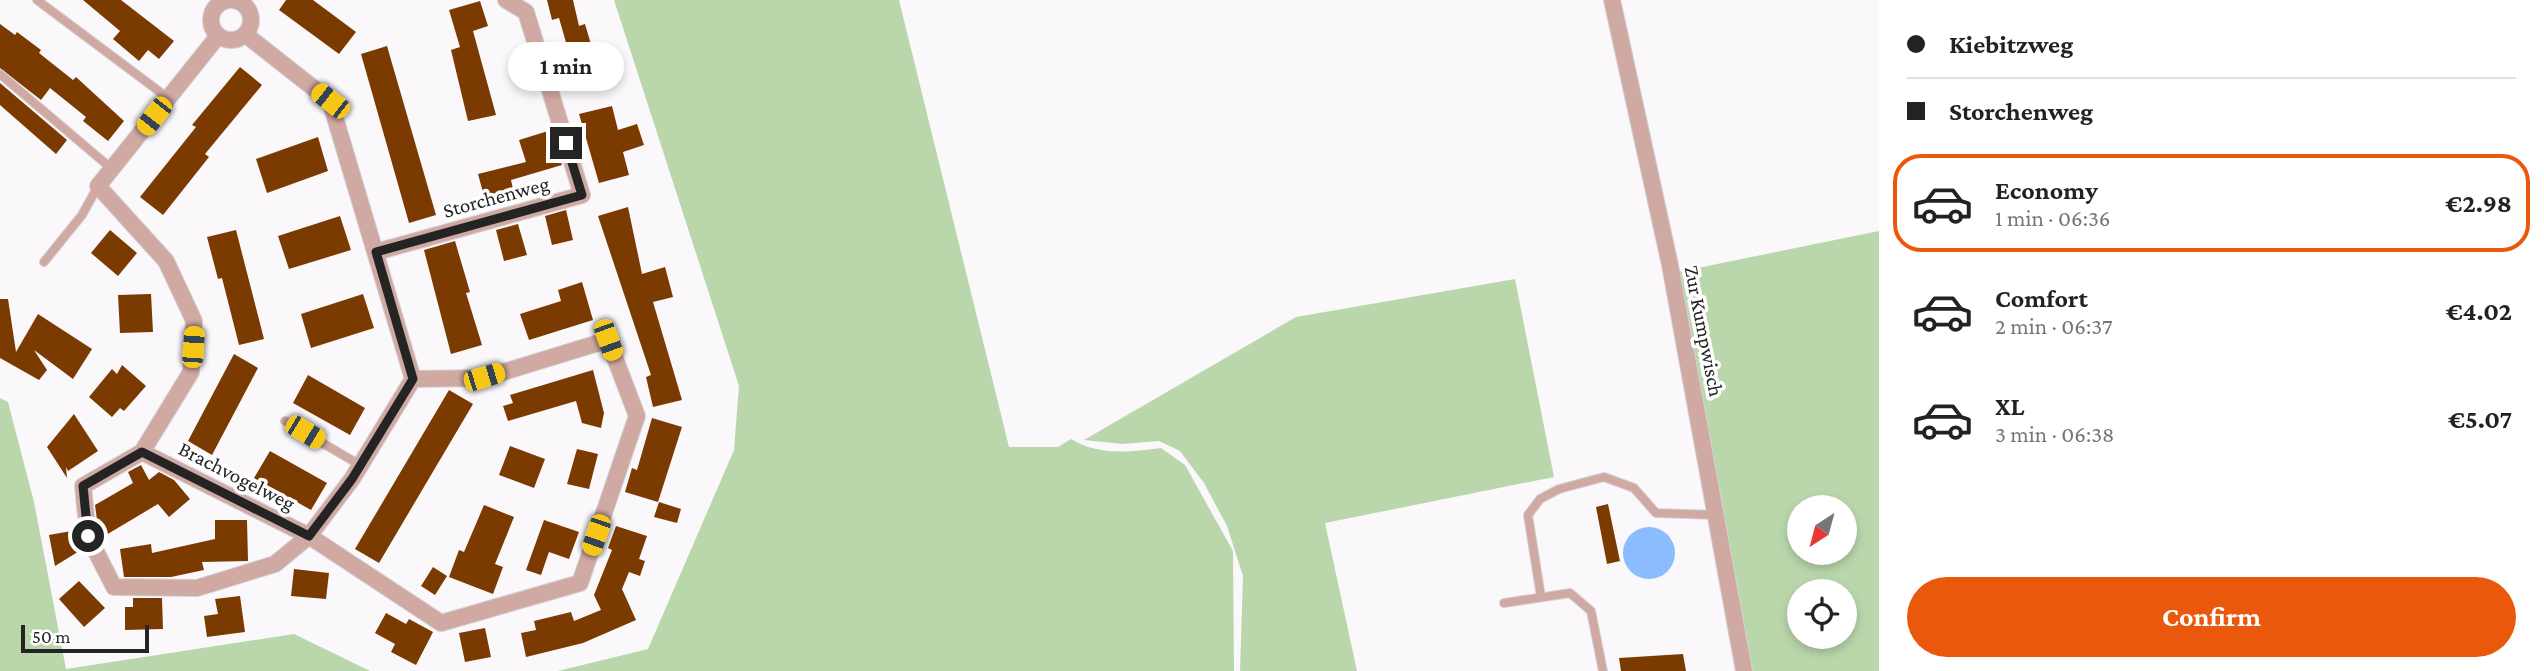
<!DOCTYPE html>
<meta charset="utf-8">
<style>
:root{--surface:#fff;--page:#f6f6f6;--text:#222;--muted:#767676;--line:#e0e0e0;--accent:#ea580c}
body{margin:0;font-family:"Crimson Pro",serif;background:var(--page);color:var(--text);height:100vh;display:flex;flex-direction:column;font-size:26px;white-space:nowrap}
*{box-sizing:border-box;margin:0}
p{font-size:23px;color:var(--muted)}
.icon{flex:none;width:38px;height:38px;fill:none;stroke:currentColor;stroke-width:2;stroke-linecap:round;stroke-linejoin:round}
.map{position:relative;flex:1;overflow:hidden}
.side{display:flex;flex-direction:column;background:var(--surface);width:665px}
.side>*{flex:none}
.hud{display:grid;align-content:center;height:154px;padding:0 28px;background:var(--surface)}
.needle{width:46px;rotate:216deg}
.buttons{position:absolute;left:1787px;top:495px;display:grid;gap:14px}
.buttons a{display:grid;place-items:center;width:70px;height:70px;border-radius:50%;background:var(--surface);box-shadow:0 4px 10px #0003;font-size:35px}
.scale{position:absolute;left:21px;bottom:18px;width:128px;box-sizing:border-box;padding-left:7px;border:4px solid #242425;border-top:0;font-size:19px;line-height:24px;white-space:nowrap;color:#242425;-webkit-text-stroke:5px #fff;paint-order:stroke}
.end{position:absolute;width:32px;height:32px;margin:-16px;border:9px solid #242425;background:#fff;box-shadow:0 0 0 4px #fff}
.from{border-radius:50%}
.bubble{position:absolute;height:49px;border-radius:24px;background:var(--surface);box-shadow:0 4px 10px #0003;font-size:23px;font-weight:700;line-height:49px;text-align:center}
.car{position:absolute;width:21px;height:42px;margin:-21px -10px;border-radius:9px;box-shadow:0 0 5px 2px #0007;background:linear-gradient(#f5c518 24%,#345 0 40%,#f5c518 0 76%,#345 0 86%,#f5c518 0)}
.hud b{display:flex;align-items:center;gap:24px;height:66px;font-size:26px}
.hud b+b{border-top:2px solid var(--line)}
.hud i{width:18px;height:18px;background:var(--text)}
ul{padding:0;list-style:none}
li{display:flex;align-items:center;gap:21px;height:98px;margin:0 14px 10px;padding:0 14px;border:4px solid transparent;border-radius:28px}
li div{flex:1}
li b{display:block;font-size:26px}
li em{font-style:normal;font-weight:700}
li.current{border-color:var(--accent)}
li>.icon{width:63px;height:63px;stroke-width:1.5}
.action{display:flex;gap:14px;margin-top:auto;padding:14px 28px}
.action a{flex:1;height:80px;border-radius:42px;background:var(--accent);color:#fff;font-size:28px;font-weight:700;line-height:80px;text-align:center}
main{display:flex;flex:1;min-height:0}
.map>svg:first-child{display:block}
.green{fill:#bad7ac;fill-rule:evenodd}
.water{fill:#8abcfe}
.building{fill:#7b3a00}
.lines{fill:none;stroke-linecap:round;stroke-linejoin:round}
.lane-casing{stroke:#d3d2d4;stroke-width:10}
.street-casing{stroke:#d3d2d4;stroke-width:18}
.lane{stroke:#d1a9a3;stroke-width:8}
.street{stroke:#d1a9a3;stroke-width:16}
.route{stroke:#242425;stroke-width:9}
.labels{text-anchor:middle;stroke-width:7;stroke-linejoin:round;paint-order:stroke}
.street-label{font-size:21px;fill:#242425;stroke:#fff}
</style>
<main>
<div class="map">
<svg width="1879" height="671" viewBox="0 0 1879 671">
<rect width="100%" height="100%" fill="#faf8fb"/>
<path class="green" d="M 614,0 L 899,0 L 1009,447 L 1058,447 L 1071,439 C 1099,456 1130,452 1161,448 L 1185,465 L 1233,551 L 1234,671 L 558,671 L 648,649 L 734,450 L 739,386 Z
M 1879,231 L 1879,671 L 1750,671 L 1678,272 ZM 1799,508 L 1844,508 L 1844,553 L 1799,553 ZM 1799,592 L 1844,592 L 1844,637 L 1799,637 Z
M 1515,279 L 1554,477 L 1325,523 L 1357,671 L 1240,671 L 1243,576 L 1227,526 L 1204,483 L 1180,451 L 1159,441 L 1122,444 L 1084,440 L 1296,317 Z
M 0,398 L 8,402 L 34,502 L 66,669 L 294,634 L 370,671 L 0,671 Z"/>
<path class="water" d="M1623 553a26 26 0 1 1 52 0a26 26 0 1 1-52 0Z"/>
<path class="building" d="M 83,0 L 121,0 L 174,41 L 159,59 L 148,50 L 139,61 L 113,39 L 120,31 Z
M 286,0 L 313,0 L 356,32 L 339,54 L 279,10 Z
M 547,0 L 573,0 L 579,26 L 585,24 L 600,75 L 577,81 L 559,18 L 552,20 Z
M 480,1 L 488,26 L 473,31 L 496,115 L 468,121 L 451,50 L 460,47 L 449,10 Z
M 0,24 L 15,35 L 17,32 L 41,50 L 39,53 L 73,80 L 76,77 L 124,121 L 108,141 L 83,121 L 86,117 L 50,88 L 41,100 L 0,68 Z
M 387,46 L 436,215 L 409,223 L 361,54 Z
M 528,55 L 532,68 L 521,72 L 516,59 Z
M 240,67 L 262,85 L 205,154 L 209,157 L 163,215 L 140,197 L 196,127 L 192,125 Z
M 0,83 L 67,140 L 56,154 L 0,105 Z
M 612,106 L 618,130 L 637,124 L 644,145 L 623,152 L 629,175 L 599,183 L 579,114 Z
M 548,131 L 562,165 L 511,180 L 513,189 L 484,196 L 478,174 L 526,162 L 519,140 Z
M 318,137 L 328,171 L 267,193 L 256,159 Z
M 628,207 L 642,274 L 665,267 L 673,297 L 653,302 L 682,400 L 653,407 L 646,377 L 651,375 L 598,216 Z
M 566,210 L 573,240 L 552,245 L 545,216 Z
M 340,216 L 351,250 L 289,269 L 278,236 Z
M 518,224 L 527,255 L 504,261 L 496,230 Z
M 110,230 L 137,253 L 118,276 L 91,253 Z
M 236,230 L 264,339 L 239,345 L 222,278 L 218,279 L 207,237 Z
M 455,241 L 470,292 L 466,293 L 482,345 L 451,354 L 424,250 Z
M 582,282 L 593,320 L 529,340 L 520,314 L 561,301 L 558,290 Z
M 151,294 L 153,332 L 120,333 L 118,295 Z
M 363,294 L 374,328 L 311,348 L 301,314 Z
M 0,299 L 8,299 L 16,352 L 38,314 L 92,349 L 73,379 L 34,350 L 47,370 L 39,380 L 0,358 Z
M 234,354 L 258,368 L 212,455 L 188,441 Z
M 122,365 L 146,386 L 124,411 L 120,408 L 112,417 L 89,397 L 112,369 L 117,374 Z
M 593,370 L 604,413 L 601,428 L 582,423 L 576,401 L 508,421 L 503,406 L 513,403 L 510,395 Z
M 308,375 L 365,408 L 350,435 L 293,403 Z
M 449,390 L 473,404 L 379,563 L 355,549 Z
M 74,414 L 98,451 L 68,471 L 66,467 L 67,478 L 47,447 Z
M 652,418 L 682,427 L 658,502 L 625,492 L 632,468 L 637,470 Z
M 510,446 L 545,459 L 534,488 L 499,475 Z
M 577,449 L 598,454 L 589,489 L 567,484 Z
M 270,451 L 327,483 L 311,510 L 254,478 Z
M 141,465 L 149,480 L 159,472 L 174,480 L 190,499 L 169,517 L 158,504 L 106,535 L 97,520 L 95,505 L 133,483 L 128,472 Z
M 659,502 L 681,509 L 677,523 L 654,517 Z
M 1608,504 L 1620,561 L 1607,564 L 1596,507 Z
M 484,505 L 514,517 L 495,564 L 503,567 L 493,594 L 449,577 L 459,550 L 464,552 Z
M 215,520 L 247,520 L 248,561 L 202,562 L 204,570 L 171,577 L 124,577 L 120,549 L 151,544 L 152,553 L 215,539 Z
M 544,520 L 579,532 L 569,559 L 549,552 L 541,575 L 526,570 Z
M 616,526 L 647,536 L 639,559 L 645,561 L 640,576 L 629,572 L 622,589 L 636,620 L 583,643 L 526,657 L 521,633 L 536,630 L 534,621 L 571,612 L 574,621 L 601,610 L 594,595 L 612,550 L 608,548 Z
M 77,530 L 81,550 L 55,566 L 49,535 Z
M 433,567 L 447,576 L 435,595 L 421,586 Z
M 294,569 L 329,573 L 326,599 L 291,596 Z
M 79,581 L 105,608 L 84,627 L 59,599 Z
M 240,596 L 245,632 L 207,637 L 204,616 L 218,614 L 215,599 Z
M 133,598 L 162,598 L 163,629 L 125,630 L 125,607 L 133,607 Z
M 386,613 L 406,624 L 409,619 L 433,632 L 416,665 L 391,652 L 395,644 L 375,633 Z
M 485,628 L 491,657 L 465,662 L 459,633 Z
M 1683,654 L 1686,671 L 1621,671 L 1619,658 Z"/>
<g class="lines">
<g class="lane-casing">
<path id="lane" d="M 37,0 L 168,98
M 0,74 L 112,169
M 44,262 L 82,215 L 98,186
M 285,421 L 360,465
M 1541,597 L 1528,515 L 1540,499 L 1559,489 L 1604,477 L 1634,488 L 1656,513 L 1717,515
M 1504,603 L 1570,593 L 1591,611 L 1603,671"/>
</g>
<g class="street-casing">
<path id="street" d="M211 20a20 20 0 1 1 40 0a20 20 0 1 1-40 0Z
M 1612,0 L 1670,265 L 1744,671
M 218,36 L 98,186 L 166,261 L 194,321 L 191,372 L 142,452 L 83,486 L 88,536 L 114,587 L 197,588 L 275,564 L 309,536 L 352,479 L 413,379 L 330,101 L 246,35
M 376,252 L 582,195 L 526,12 L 506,0
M 142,452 L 309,536 L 441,623 L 580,583 L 637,416 L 608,340 L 484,378 L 413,379"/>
</g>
<use href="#lane" class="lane"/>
<use href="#street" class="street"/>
</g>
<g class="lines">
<path class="route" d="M 88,536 L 83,486 L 142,452 L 309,536 L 352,479 L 413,379 L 376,252 L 582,195 L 566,143"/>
</g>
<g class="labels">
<g class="street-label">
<text transform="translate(496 197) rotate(-15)" y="7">Storchenweg</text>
<text transform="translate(1704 331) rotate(79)" y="7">Zur Kumpwisch</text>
<text transform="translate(237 476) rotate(27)" y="7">Brachvogelweg</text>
</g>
</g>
</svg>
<div class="buttons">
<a><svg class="needle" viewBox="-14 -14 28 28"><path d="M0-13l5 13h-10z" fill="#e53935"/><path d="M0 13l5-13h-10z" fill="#767676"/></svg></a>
<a><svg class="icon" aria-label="locate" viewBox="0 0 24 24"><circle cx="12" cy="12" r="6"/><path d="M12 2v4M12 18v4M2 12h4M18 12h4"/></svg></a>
</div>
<div class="scale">50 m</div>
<i class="end from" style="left:88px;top:536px"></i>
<i class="end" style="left:566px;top:143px"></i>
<div class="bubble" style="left:508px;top:42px;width:116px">1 min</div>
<i class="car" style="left:330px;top:101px;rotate:308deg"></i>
<i class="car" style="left:154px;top:116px;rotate:218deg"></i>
<i class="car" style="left:608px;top:340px;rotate:160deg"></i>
<i class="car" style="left:193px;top:347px;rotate:4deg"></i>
<i class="car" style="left:484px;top:377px;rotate:73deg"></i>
<i class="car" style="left:305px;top:432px;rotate:121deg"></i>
<i class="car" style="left:596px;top:535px;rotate:199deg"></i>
</div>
<section class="side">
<div class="hud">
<b><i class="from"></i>Kiebitzweg</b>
<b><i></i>Storchenweg</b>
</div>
<ul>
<li class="current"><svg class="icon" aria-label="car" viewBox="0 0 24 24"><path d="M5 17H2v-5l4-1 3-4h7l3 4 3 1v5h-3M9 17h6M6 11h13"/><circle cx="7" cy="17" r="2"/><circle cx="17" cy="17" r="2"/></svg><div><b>Economy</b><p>1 min · 06:36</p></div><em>€2.98</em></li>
<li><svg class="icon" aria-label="car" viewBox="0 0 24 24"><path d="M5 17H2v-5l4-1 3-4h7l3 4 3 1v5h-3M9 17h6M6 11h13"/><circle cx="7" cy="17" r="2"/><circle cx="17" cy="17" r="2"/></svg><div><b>Comfort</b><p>2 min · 06:37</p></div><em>€4.02</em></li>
<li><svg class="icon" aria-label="car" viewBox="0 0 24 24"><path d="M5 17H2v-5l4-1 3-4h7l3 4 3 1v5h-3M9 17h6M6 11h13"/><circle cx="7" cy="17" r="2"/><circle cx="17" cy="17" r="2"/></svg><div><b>XL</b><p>3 min · 06:38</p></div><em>€5.07</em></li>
</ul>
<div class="action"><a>Confirm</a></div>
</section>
</main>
